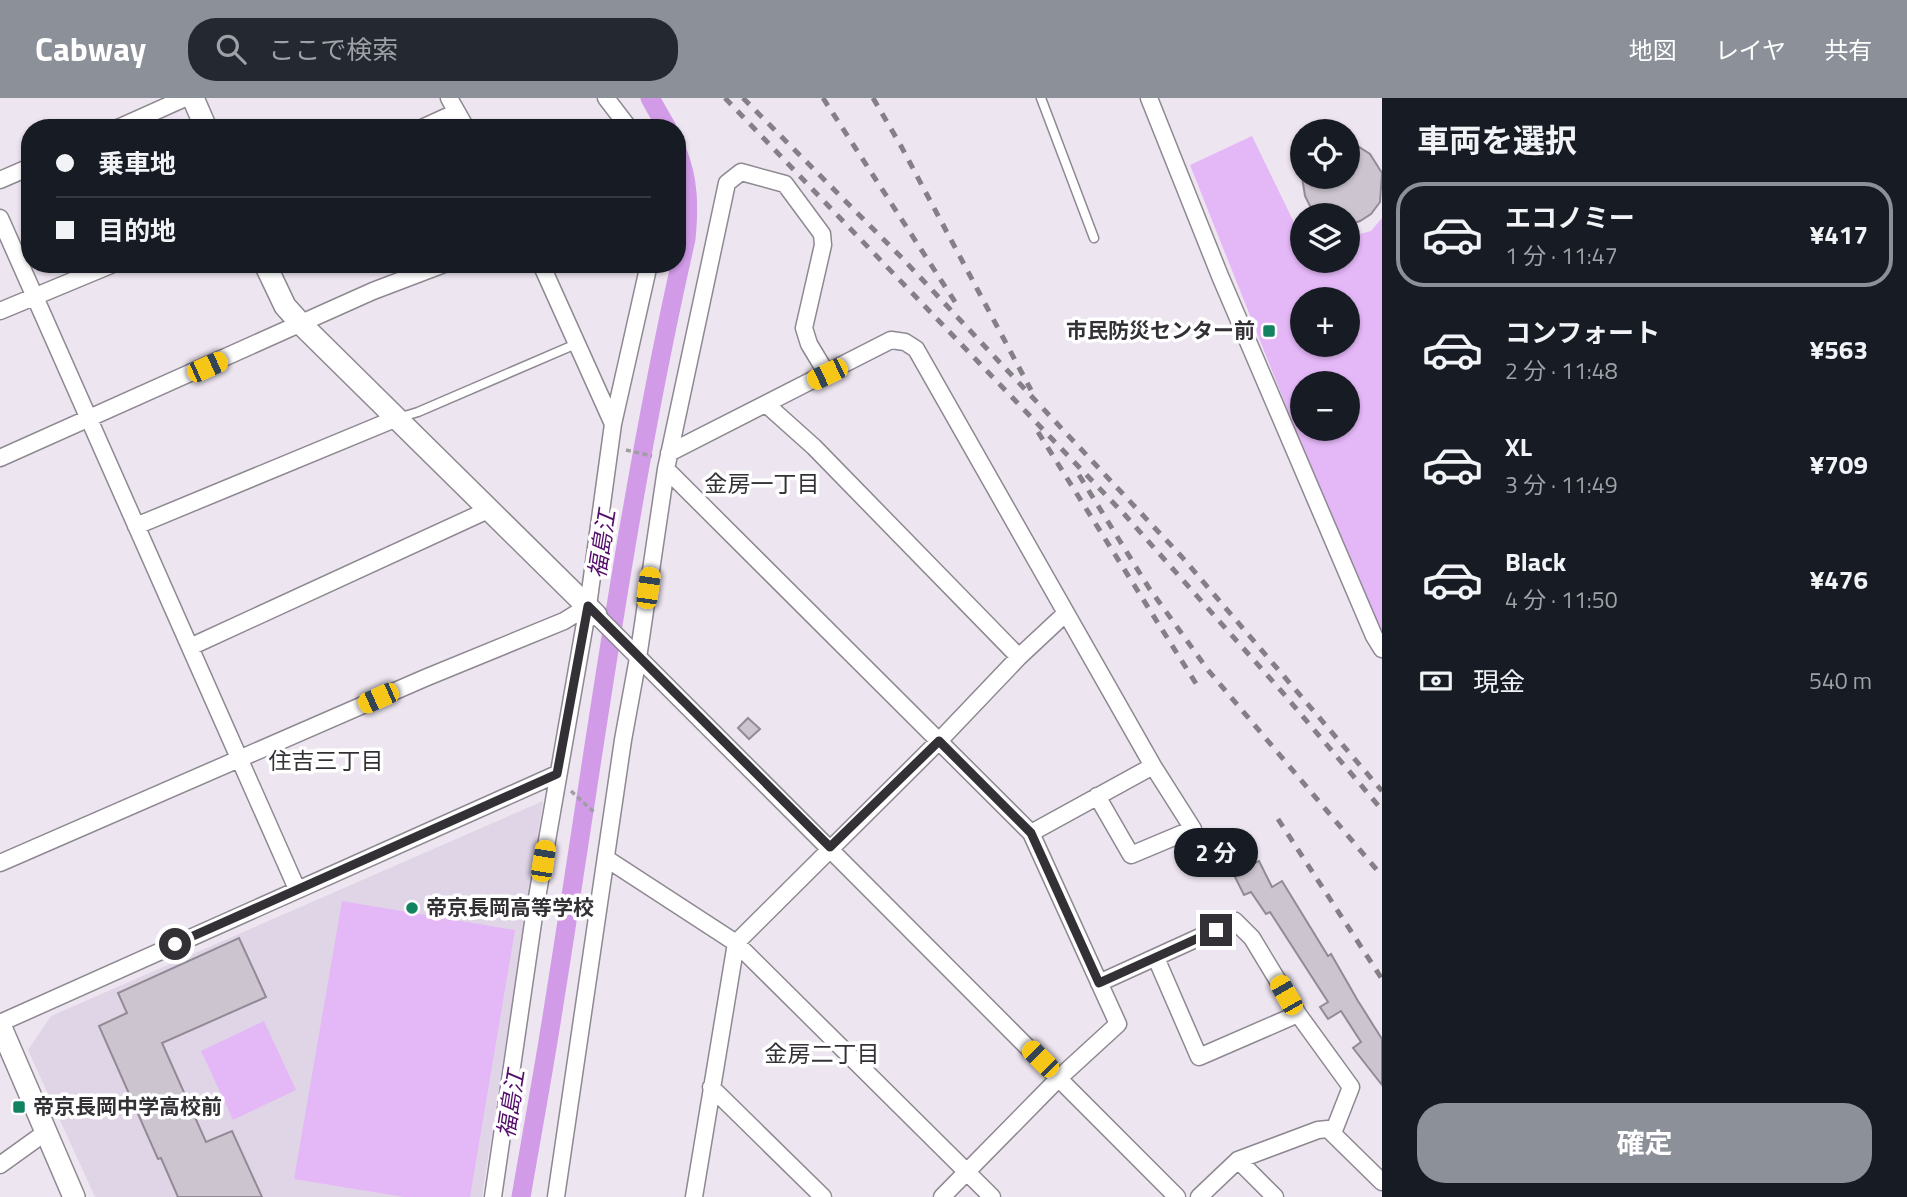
<!DOCTYPE html>
<html lang="ja">
<meta charset="utf-8">
<style>
:root{--surface:#171b24;--page:#242831;--text:#f1f3f6;--muted:#9ea1a6;--line:#363941;--accent:#8c9099}
body{margin:0;font-family:"Titillium Web","Noto Sans JP",sans-serif;background:var(--page);color:var(--text);height:100vh;display:flex;flex-direction:column;font-size:26px;white-space:nowrap}
*{box-sizing:border-box;margin:0}
p{font-size:23px;color:var(--muted)}
.icon{flex:none;width:38px;height:38px;fill:none;stroke:currentColor;stroke-width:2;stroke-linecap:round;stroke-linejoin:round}
.map{position:relative;flex:1;overflow:hidden}
.drawer{display:flex;flex-direction:column;background:var(--surface);width:525px}
.drawer>*{flex:none}
.top-card{position:absolute;left:21px;top:21px;width:665px;height:154px;border-radius:28px;box-shadow:0 2px 5px #0004;display:grid;align-content:center;height:154px;padding:0 35px;background:var(--surface)}
.fabs{position:absolute;left:1290px;top:21px;display:grid;gap:14px}
.fabs a{display:grid;place-items:center;width:70px;height:70px;border-radius:50%;background:var(--surface);box-shadow:0 2px 5px #0004;font-size:35px}
.end{position:absolute;width:32px;height:32px;margin:-16px;border:9px solid #333135;background:#fff;box-shadow:0 0 0 4px #fff}
.from{border-radius:50%}
.bubble{position:absolute;height:49px;border-radius:24px;background:var(--surface);box-shadow:0 2px 5px #0004;font-size:23px;font-weight:700;line-height:49px;text-align:center}
.car{position:absolute;width:21px;height:42px;margin:-21px -10px;border-radius:9px;box-shadow:0 0 5px 2px #0007;background:linear-gradient(#f5c518 24%,#345 0 40%,#f5c518 0 76%,#345 0 86%,#f5c518 0)}
.top-card b{display:flex;align-items:center;gap:24px;height:66px;font-size:26px}
.top-card b+b{border-top:2px solid var(--line)}
.top-card i{width:18px;height:18px;background:var(--text)}
ul{padding:0;list-style:none}
li{display:flex;align-items:center;gap:21px;height:105px;margin:0 14px 10px;padding:0 21px;border:4px solid transparent;border-radius:28px}
li div{flex:1}
li b{display:block;font-size:26px}
li em{font-style:normal;font-weight:700}
li.current{border-color:var(--accent)}
li>.icon{width:63px;height:63px;stroke-width:1.5}
h2{padding:0 35px;font-size:32px;line-height:84px}
.pay{display:flex;align-items:center;gap:18px;height:77px;padding:0 35px;font-size:26px}
.pay p{margin-inline-start:auto}
.action{display:flex;gap:14px;margin-top:auto;padding:14px 35px}
.action a{flex:1;height:80px;border-radius:28px;background:var(--accent);color:#fff;font-size:28px;font-weight:700;line-height:80px;text-align:center}
header{display:flex;align-items:center;gap:42px;box-sizing:border-box;height:98px;padding:0 35px;background:var(--accent);color:#fff}
header strong{font-size:33px}
nav{display:flex;gap:38px;margin-inline-start:auto;font-size:24px}
.search{width:490px;height:63px;background:var(--page);display:flex;align-items:center;gap:18px;box-sizing:border-box;padding:0 24px;border-radius:28px;color:var(--muted);font-size:26px}
main{display:flex;flex:1;min-height:0}
.map>svg:first-child{display:block}
.built{fill:#e0d5e6}
.green{fill:#e4b8f7;fill-rule:evenodd}
.lines{fill:none;stroke-linecap:round;stroke-linejoin:round}
.canal{stroke:#d19be8;stroke-width:19}
.building{fill:#ccc5cf;stroke:#928b95;stroke-width:2}
.service-casing{stroke:#8e8891;stroke-width:11}
.minor-casing{stroke:#8e8891;stroke-width:19}
.tertiary-casing{stroke:#8e8891;stroke-width:24}
.path{stroke:#a29ca4;stroke-width:3.5;stroke-dasharray:5 3.5;stroke-linecap:butt}
.service{stroke:#fff;stroke-width:8}
.minor{stroke:#fff;stroke-width:16}
.tertiary{stroke:#fff;stroke-width:21}
.rail{stroke:#858087;stroke-width:5;stroke-dasharray:9 9;stroke-linecap:butt}
.route{stroke:#333135;stroke-width:9}
.poi-dot{fill:#12825f;stroke:#fff;stroke-width:2.5}
.labels{text-anchor:middle;stroke-width:7;stroke-linejoin:round;paint-order:stroke}
.poi-label{font-size:21px;font-weight:bold;fill:#333135;stroke:#fff;text-anchor:start}
.neighbourhood-label{font-size:23px;fill:#333135;stroke:#fff}
.water-label{font-size:23px;font-style:italic;fill:#540d6b;stroke:#fff}
</style>
<header>
<strong>Cabway</strong>
<div class="search"><svg class="icon" aria-label="search" viewBox="0 0 24 24"><circle cx="10" cy="10" r="6"/><path d="M15 15l6 6"/></svg>ここで検索</div>
<nav><a>地図</a><a>レイヤ</a><a>共有</a></nav>
</header>
<main>
<div class="map">
<svg width="1382" height="1099" viewBox="0 0 1382 1099">
<rect width="100%" height="100%" fill="#ede5f0"/>
<path class="built" d="M 543,703 L 482,1099 L 95,1099 L 28,952 L 51,918 Z"/>
<path class="green" d="M 1252,38 L 1302,141 L 1302,163 L 1348,163 L 1348,139 L 1371,133 L 1382,120 L 1382,537 L 1351,471 L 1190,67 ZM 1302,201 L 1348,201 L 1348,247 L 1302,247 ZM 1302,285 L 1348,285 L 1348,331 L 1302,331 Z
M 342,803 L 515,832 L 470,1099 L 404,1099 L 294,1081 Z
M 264,923 L 296,992 L 233,1022 L 201,953 Z"/>
<g class="lines">
<path class="canal" d="M 650,0 L 667,30
M 521,1099 C 532,1035 544,971 554,906 C 595,651 628,394 686,141 C 689,110 689,82 677,53"/>
</g>
<path class="building" d="M 1348,46 L 1359,49 L 1370,56 L 1382,75 L 1380,104 L 1371,116 L 1360,123 L 1348,127 L 1348,117 L 1318,117 L 1311,110 L 1305,98 L 1302,79 L 1348,79 Z
M 748,620 L 760,631 L 749,641 L 738,630 Z
M 1226,737 L 1240,765 L 1223,774 L 1208,747 Z
M 1259,763 L 1272,789 L 1282,783 L 1328,858 L 1331,856 L 1358,903 L 1382,941 L 1382,987 L 1353,950 L 1361,944 L 1341,913 L 1328,921 L 1320,909 L 1328,904 L 1270,814 L 1266,816 L 1251,794 L 1244,797 L 1234,777 Z
M 239,840 L 266,899 L 162,945 L 206,1044 L 232,1033 L 262,1099 L 178,1099 L 161,1060 L 158,1061 L 99,928 L 127,915 L 118,895 Z"/>
<g class="lines">
<g class="service-casing">
<path id="service" d="M 1041,0 L 1094,140
M 398,320 L 418,314 L 576,246"/>
</g>
<g class="minor-casing">
<path id="minor" d="M 449,0 L 466,30
M 606,0 L 629,30
M 1149,0 L 1220,178 L 1374,538 L 1382,551
M 118,30 L 185,0
M 422,30 L 457,14
M 0,82 L 30,69
M 0,120 L 297,791
M 541,166 L 613,326
M 0,213 L 113,166
M 766,306 L 814,349 L 1019,559
M 669,355 L 891,242 L 905,244 L 916,251 L 1153,668 L 1193,731 L 1131,757 L 1097,698
M 0,360 L 373,193 L 444,166
M 666,371 L 1031,735 L 1118,926 L 1059,980 L 942,1099
M 136,428 L 397,320
M 596,517 L 1177,1099
M 190,549 L 488,412
M 1031,735 L 1153,668
M 607,761 L 736,845 L 992,1099
M 0,765 L 425,580 L 564,523 L 588,508
M 1156,860 L 1199,959 L 1298,916
M 1099,885 L 1235,823 L 1252,840 L 1298,916 L 1351,989 L 1333,1035
M 0,925 L 557,676
M 711,989 L 823,1099
M 1238,1062 L 1275,1099
M 0,1067 L 46,1034
M 493,1099 L 535,811 L 588,508 L 613,326 L 649,166
M 556,1099 L 623,642 L 638,560 L 666,371 L 727,85 L 741,74 L 785,86 L 822,136 L 823,147 L 804,230 L 809,246 L 827,276
M 694,1099 L 736,845 L 939,643 L 1019,559 L 1066,515
M 1199,1099 L 1238,1062 L 1318,1032 L 1328,1031 L 1382,1084"/>
</g>
<g class="tertiary-casing">
<path id="tertiary" d="M 193,0 L 206,30
M 265,166 L 285,208 L 302,227 L 596,517
M 0,927 L 74,1099"/>
</g>
<path class="path" d="M 626,352 L 652,358
M 571,693 L 596,716"/>
<use href="#service" class="service"/>
<use href="#minor" class="minor"/>
<use href="#tertiary" class="tertiary"/>
<path class="rail" d="M 725,0 L 1125,417 L 1283,595 L 1382,712
M 743,0 L 903,161 L 1182,459 L 1382,693
M 823,0 L 959,210
M 873,0 L 901,48 L 1031,292
M 1038,334 L 1200,592
M 1079,377 L 1149,490 L 1208,572 L 1382,778
M 1278,721 L 1382,881"/>
</g>
<g class="lines">
<path class="route" d="M 175,846 L 557,676 L 588,508 L 830,749 L 939,643 L 1031,735 L 1099,885 L 1216,832"/>
</g>
<g class="poi-dot">
<rect x="1262" y="226" width="14" height="14" rx="3.5"/>
<circle cx="412" cy="810" r="7"/>
<rect x="12" y="1002" width="14" height="14" rx="3.5"/>
</g>
<g class="labels">
<g class="poi-label">
<text x="1255" y="240" text-anchor="end">市民防災センター前</text>
<text x="426" y="817">帝京長岡高等学校</text>
<text x="33" y="1016">帝京長岡中学高校前</text>
</g>
<g class="neighbourhood-label">
<text x="762" y="394">金房一丁目</text>
<text x="326" y="671">住吉三丁目</text>
<text x="822" y="964">金房二丁目</text>
</g>
<g class="water-label">
<text transform="translate(602 446) rotate(-81)" y="8">福島江</text>
<text transform="translate(511 1006) rotate(-81)" y="8">福島江</text>
</g>
</g>
</svg>
<div class="fabs">
<a><svg class="icon" aria-label="locate" viewBox="0 0 24 24"><circle cx="12" cy="12" r="6"/><path d="M12 2v4M12 18v4M2 12h4M18 12h4"/></svg></a>
<a><svg class="icon" aria-label="layers" viewBox="0 0 24 24"><path d="M12 4l9 5-9 5-9-5zM3 14l9 5 9-5"/></svg></a>
<a>+</a>
<a>−</a>
</div>
<i class="end from" style="left:175px;top:846px"></i>
<i class="end" style="left:1216px;top:832px"></i>
<div class="bubble" style="left:1174px;top:730px;width:84px">2 分</div>
<i class="car" style="left:207px;top:269px;rotate:66deg"></i>
<i class="car" style="left:827px;top:276px;rotate:244deg"></i>
<i class="car" style="left:648px;top:490px;rotate:8deg"></i>
<i class="car" style="left:378px;top:600px;rotate:246deg"></i>
<i class="car" style="left:543px;top:763px;rotate:9deg"></i>
<i class="car" style="left:1286px;top:897px;rotate:330deg"></i>
<i class="car" style="left:1040px;top:961px;rotate:315deg"></i>
<div class="top-card">
<b><i class="from"></i>乗車地</b>
<b><i></i>目的地</b>
</div>
</div>
<section class="drawer">
<h2>車両を選択</h2>
<ul>
<li class="current"><svg class="icon" aria-label="car" viewBox="0 0 24 24"><path d="M5 17H2v-5l4-1 3-4h7l3 4 3 1v5h-3M9 17h6M6 11h13"/><circle cx="7" cy="17" r="2"/><circle cx="17" cy="17" r="2"/></svg><div><b>エコノミー</b><p>1 分 · 11:47</p></div><em>¥417</em></li>
<li><svg class="icon" aria-label="car" viewBox="0 0 24 24"><path d="M5 17H2v-5l4-1 3-4h7l3 4 3 1v5h-3M9 17h6M6 11h13"/><circle cx="7" cy="17" r="2"/><circle cx="17" cy="17" r="2"/></svg><div><b>コンフォート</b><p>2 分 · 11:48</p></div><em>¥563</em></li>
<li><svg class="icon" aria-label="car" viewBox="0 0 24 24"><path d="M5 17H2v-5l4-1 3-4h7l3 4 3 1v5h-3M9 17h6M6 11h13"/><circle cx="7" cy="17" r="2"/><circle cx="17" cy="17" r="2"/></svg><div><b>XL</b><p>3 分 · 11:49</p></div><em>¥709</em></li>
<li><svg class="icon" aria-label="car" viewBox="0 0 24 24"><path d="M5 17H2v-5l4-1 3-4h7l3 4 3 1v5h-3M9 17h6M6 11h13"/><circle cx="7" cy="17" r="2"/><circle cx="17" cy="17" r="2"/></svg><div><b>Black</b><p>4 分 · 11:50</p></div><em>¥476</em></li>
</ul>
<div class="pay"><svg class="icon" aria-label="cash" viewBox="0 0 24 24"><path d="M3 7h18v10H3z"/><circle cx="12" cy="12" r="2"/></svg>現金<p>540 m</p></div>
<div class="action"><a>確定</a></div>
</section>
</main>
